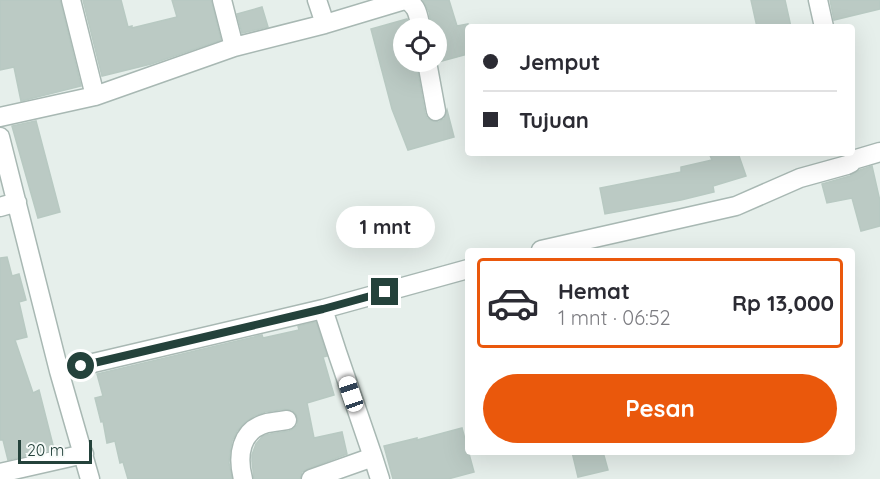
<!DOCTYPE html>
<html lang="id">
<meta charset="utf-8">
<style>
:root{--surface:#fff;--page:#f2f2f3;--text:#2b2b33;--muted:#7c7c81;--line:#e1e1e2;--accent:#ea580c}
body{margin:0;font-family:Quicksand,sans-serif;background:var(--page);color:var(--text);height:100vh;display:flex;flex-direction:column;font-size:22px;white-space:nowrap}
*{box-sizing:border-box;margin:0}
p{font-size:20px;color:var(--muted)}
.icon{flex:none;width:33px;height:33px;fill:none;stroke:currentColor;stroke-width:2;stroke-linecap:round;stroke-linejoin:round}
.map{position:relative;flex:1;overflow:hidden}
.details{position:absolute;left:465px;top:248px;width:390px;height:207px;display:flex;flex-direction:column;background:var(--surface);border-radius:6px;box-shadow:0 6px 24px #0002}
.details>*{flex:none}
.guide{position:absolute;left:465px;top:24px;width:390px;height:132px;border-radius:6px;box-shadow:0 6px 24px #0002;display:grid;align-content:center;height:132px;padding:0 18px;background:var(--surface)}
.buttons{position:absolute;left:393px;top:18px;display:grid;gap:12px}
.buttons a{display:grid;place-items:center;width:54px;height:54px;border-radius:50%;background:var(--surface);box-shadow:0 6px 24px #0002;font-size:30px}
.scale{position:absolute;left:18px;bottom:15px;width:74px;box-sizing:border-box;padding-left:6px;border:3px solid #24423b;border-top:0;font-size:16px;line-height:21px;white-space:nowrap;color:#24423b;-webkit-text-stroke:4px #f7fbf9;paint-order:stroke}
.end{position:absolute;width:27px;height:27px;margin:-14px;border:8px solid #24423b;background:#fff;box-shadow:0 0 0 3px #fff}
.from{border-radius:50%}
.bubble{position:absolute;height:42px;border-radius:21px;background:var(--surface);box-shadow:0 6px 24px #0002;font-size:20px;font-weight:700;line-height:42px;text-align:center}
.car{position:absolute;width:18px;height:36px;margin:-18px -9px;border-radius:8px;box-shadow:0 0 4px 2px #0007;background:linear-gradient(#fff 24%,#345 0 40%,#fff 0 76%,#345 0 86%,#fff 0)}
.guide b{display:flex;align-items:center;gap:21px;height:57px;font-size:22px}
.guide b+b{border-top:2px solid var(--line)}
.guide i{width:15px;height:15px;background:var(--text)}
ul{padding:10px 0 0;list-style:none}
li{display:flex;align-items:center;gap:18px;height:90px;margin:0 12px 9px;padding:0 6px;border:3px solid transparent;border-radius:6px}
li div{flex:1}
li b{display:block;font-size:22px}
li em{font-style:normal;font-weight:700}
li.active{border-color:var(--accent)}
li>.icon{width:54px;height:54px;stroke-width:1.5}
.action{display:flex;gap:12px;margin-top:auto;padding:12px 18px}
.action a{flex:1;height:69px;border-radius:36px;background:var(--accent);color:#fff;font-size:24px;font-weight:700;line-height:69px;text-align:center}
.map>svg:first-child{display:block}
.building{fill:#bbcac4;stroke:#b8c9c2;stroke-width:1.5}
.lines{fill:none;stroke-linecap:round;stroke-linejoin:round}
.minor-casing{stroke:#a8b8b3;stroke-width:21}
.minor{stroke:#fff;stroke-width:18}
.route{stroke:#24423b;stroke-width:8}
</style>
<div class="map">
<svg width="880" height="479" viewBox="0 0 880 479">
<rect width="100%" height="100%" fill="#e6efeb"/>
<path class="building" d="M 0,0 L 60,0 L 81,86 L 21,101 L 14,67 L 0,70 Z
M 83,0 L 121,0 L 128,27 L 132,26 L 132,28 L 177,17 L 172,0 L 211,0 L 221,40 L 151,64 L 102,76 Z
M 423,0 L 449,0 L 457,26 L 468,24 L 468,54 L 438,62 L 436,56 L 436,28 L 432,28 L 429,12 Z
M 751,0 L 785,0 L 791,27 L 757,27 Z
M 830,0 L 880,0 L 880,9 L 834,20 Z
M 262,7 L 268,27 L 242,33 L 237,14 Z
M 407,19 L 410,28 L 404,28 L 404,62 L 416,62 L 425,113 L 427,118 L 432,121 L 439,122 L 444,119 L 447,110 L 454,137 L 408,150 L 392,109 L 371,29 Z
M 36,121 L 60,212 L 38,218 L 12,126 Z
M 709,153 L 738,153 L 746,176 L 713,186 L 714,192 L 681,200 L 605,214 L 600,188 L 681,172 L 681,167 L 712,160 Z
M 872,166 L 880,201 L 880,226 L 861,231 L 852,198 L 827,203 L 822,184 L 850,176 L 860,170 Z
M 7,257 L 12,276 L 19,274 L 26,300 L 19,302 L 27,337 L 15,340 L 33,393 L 39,390 L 54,449 L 8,460 L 3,440 L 0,440 L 0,258 Z
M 316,322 L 327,356 L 323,357 L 334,395 L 307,403 L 314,438 L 342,432 L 347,454 L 307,469 L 302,472 L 300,479 L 254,479 L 252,461 L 252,455 L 256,444 L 263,436 L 270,434 L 289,431 L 293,429 L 297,425 L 298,419 L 296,414 L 292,410 L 285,409 L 265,412 L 254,416 L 244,423 L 237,431 L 232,441 L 230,452 L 229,463 L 232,479 L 128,479 L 123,462 L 120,463 L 115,441 L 107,443 L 103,421 L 101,422 L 95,398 L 103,396 L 97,374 L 262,335 L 263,338 L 299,330 L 298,326 Z
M 462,428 L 474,472 L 448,479 L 393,479 L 384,446 L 417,438 L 417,440 Z
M 572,452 L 603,452 L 608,470 L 578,477 Z"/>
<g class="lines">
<g class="minor-casing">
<path id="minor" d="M 71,0 L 95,96
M 317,0 L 325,24
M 406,0 C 418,6 418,16 421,28
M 818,0 L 824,27
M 234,47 L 325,24 L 405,0
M 427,62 L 436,111
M 0,117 L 95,96 L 234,47 L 222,0
M 0,137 L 59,371 L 90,479
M 0,207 L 17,202
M 541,250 L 736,206 L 800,178 L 847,165 L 851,163 L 853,160 L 880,152
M 323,309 L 337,352 L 373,457
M 59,371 L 323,309 L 468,269
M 0,473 L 84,454
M 243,479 C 237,456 240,430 267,423 C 273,422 280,421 287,420
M 311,479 L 373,457 L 380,479"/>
</g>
<use href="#minor" class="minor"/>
</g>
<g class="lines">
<path class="route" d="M 81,366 L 323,309 L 385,292"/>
</g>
</svg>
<div class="buttons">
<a><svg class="icon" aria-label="locate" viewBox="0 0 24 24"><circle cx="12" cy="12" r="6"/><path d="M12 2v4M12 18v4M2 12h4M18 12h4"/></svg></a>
</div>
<div class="scale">20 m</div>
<i class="end from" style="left:81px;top:366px"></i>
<i class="end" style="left:385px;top:292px"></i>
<div class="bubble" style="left:336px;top:206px;width:99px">1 mnt</div>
<i class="car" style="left:351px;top:394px;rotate:341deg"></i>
<div class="guide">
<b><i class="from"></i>Jemput</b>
<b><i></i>Tujuan</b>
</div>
<section class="details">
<ul>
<li class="active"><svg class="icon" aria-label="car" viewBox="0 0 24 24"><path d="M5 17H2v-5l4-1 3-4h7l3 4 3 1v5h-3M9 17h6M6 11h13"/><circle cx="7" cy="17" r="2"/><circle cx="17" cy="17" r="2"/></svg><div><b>Hemat</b><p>1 mnt · 06:52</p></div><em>Rp 13,000</em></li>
</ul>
<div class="action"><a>Pesan</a></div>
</section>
</div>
